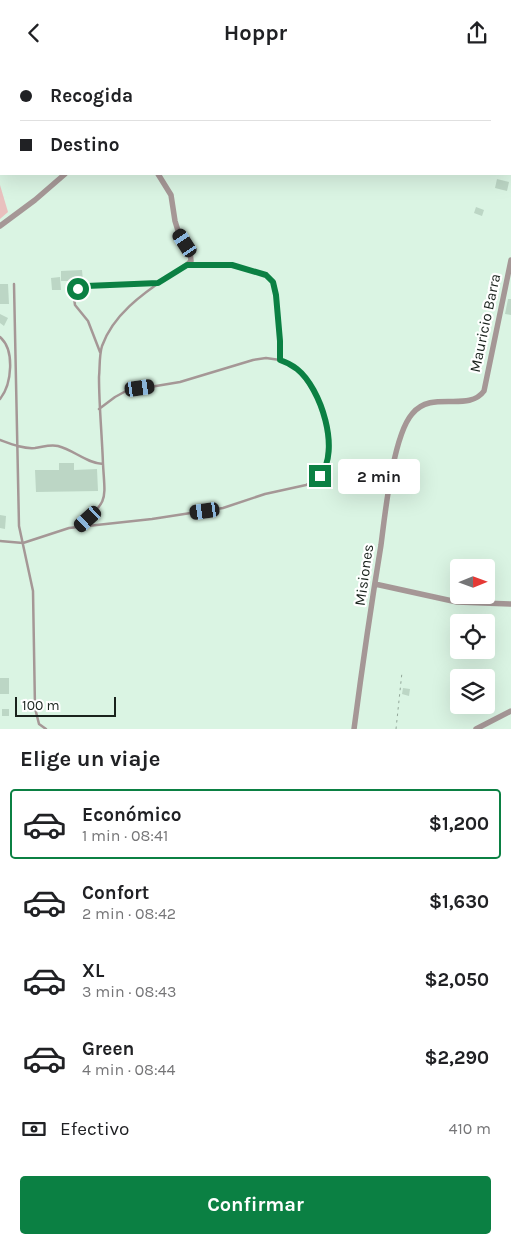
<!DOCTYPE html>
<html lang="es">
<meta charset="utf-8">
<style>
:root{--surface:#fff;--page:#f2f2f2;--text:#202124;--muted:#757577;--line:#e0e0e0;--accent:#0b8043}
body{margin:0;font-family:Karla,sans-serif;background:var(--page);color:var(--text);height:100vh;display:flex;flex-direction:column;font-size:19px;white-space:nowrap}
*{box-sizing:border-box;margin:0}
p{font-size:16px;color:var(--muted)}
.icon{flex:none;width:28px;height:28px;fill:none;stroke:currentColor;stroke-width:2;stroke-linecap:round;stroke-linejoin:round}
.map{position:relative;height:664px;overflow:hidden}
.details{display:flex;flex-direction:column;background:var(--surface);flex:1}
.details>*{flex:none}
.top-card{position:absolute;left:0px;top:0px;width:511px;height:110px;box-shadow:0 5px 20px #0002;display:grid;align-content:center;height:110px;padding:0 20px;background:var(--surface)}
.needle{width:32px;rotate:89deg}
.fabs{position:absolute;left:450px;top:494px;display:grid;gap:10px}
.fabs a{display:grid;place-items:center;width:45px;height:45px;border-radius:5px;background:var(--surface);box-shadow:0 5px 20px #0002;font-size:25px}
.scale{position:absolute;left:15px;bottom:12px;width:101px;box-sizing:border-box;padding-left:5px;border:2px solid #19221c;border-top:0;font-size:14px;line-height:18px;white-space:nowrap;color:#19221c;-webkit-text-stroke:4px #fff;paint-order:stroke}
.end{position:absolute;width:22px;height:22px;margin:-11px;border:6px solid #0b8043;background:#fff;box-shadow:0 0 0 2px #fff}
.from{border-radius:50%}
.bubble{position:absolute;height:35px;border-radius:5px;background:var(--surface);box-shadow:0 5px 20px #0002;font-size:16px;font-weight:700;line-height:35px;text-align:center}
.car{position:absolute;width:15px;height:30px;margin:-15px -8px;border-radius:6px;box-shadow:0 0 4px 1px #0007;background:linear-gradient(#222 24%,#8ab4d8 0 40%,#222 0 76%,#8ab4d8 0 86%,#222 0)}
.top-card b{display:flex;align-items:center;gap:18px;height:48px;font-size:19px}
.top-card b+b{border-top:1px solid var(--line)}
.top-card i{width:12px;height:12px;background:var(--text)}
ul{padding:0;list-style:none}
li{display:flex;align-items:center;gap:15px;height:70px;margin:0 10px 8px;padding:0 10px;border:2px solid transparent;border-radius:5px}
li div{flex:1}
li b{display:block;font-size:19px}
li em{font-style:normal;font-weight:700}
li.on{border-color:var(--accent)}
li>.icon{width:45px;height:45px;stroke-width:1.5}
h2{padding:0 20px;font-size:22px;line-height:60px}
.pay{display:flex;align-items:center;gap:12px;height:55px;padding:0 20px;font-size:19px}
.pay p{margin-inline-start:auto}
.action{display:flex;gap:10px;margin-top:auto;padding:10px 20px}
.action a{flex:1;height:58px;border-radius:5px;background:var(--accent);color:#fff;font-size:20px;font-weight:700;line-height:58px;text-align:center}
header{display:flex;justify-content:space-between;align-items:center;height:65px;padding:0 20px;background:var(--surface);font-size:22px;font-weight:700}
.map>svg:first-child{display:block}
.green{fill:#e9c0be}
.building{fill:#bcd6c5}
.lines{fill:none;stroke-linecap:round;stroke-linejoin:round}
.path{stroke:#93a79a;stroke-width:1;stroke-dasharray:2.5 4;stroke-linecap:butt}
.service{stroke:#a59796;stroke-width:2.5}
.minor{stroke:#a59796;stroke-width:5.5}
.route{stroke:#0b8043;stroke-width:6}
.labels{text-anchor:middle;stroke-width:4.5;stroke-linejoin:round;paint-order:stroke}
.street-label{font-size:15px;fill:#19221c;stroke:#fff}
</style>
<header><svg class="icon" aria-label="back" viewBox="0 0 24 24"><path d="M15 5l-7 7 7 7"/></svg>Hoppr<svg class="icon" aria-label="share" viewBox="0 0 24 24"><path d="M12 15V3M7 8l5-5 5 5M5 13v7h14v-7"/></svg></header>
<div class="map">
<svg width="511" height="664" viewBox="0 0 511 664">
<rect width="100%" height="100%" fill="#daf4e3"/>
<path class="green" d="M 0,120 L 8,147 L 0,154 Z"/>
<path class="building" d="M 497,114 L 509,117 L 507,126 L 495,123 Z
M 476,142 L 484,145 L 482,151 L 474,148 Z
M 82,205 L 83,216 L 61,216 L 61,206 Z
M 60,212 L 61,225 L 52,225 L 51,213 Z
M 0,219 L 8,219 L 9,239 L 0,239 Z
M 508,234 L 511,234 L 511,250 L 505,249 Z
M 0,249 L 8,253 L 4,261 L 0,258 Z
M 59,398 L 74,398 L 74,405 L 97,404 L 98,426 L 36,427 L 35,405 L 59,405 Z
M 0,450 L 6,451 L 5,464 L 0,463 Z
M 0,613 L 9,613 L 9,629 L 0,629 Z
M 403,623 L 410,624 L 409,631 L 402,629 Z
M 2,644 L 9,644 L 9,651 L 2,651 Z"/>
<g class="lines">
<path class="path" d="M 148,1 L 149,0
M 396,664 L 402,607"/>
<path class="service" d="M 14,219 L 19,461 L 33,526 L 35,643 L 39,659 L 46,664
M 0,272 C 15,285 12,319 0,334
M 100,287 L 88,256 L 75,240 L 74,233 L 79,224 L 86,221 L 156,219
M 0,375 C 11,379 23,384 35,383 C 43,382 50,379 58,381 C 74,385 86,398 103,399 C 102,370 99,341 99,312 C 100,302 99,291 102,281 C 113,250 142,229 169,211 C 174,208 180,204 185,201 C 197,196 233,201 245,204 C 255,207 266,207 272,216 C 279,226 280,281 280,295
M 81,460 C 109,435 105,435 103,399
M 0,476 L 23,478 L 69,463 L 152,454 L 223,443 L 265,429 L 306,420 L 320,411 L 326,404 L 328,369 L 324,350 L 315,329 L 298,304 L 280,295 L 266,293 L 253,295 L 180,317 L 126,326 L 115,332 L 99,344"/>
<path class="minor" d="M 117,1 L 117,0
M 510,95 L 511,95
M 158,109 L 171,130 L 175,156 L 179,169 L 190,186 L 191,196 L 187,200
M 0,161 L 35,135 L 65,109
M 375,519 L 457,537 L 511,539
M 354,664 C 362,603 371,541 381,480 C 385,449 393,371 412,349 C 432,324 468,348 484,326 L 511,195
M 476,664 L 511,646"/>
</g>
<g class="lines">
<path class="route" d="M 78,224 L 86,221 L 158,218 L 187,200 L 232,200 L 266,210 L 273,217 L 276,230 L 280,276 L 280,295 C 286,297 292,300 297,304 C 321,323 341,386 320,411"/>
</g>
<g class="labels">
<g class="street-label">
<text transform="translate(485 258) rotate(-78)" y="5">Mauricio Barra</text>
<text transform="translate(364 510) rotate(-82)" y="5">Misiones</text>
</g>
</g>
</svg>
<div class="fabs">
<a><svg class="needle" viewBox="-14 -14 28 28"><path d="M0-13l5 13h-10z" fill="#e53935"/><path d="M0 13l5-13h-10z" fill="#757577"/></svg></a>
<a><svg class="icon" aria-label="locate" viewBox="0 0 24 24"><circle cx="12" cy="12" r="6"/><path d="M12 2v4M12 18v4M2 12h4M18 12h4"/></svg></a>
<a><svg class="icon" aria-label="layers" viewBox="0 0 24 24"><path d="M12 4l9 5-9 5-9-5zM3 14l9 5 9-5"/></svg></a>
</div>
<div class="scale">100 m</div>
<i class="end from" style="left:78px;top:224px"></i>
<i class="end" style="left:320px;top:411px"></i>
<div class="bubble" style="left:338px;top:394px;width:82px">2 min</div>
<i class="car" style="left:185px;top:178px;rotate:327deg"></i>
<i class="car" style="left:140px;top:323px;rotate:82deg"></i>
<i class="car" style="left:205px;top:446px;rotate:262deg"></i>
<i class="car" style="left:88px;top:454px;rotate:228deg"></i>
<div class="top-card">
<b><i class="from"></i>Recogida</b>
<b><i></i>Destino</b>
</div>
</div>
<section class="details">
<h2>Elige un viaje</h2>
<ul>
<li class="on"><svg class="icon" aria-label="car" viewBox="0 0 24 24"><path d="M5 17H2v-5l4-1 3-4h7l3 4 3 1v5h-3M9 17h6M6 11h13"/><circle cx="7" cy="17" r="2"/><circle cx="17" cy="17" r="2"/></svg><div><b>Económico</b><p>1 min · 08:41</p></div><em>$1,200</em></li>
<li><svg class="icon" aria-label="car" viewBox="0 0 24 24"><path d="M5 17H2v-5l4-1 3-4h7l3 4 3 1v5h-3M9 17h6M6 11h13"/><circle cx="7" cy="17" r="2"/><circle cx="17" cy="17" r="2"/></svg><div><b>Confort</b><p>2 min · 08:42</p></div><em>$1,630</em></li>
<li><svg class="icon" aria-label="car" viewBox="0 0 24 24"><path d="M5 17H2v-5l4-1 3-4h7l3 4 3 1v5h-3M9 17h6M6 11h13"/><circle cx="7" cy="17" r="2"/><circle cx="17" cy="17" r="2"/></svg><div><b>XL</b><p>3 min · 08:43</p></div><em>$2,050</em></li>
<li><svg class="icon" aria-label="car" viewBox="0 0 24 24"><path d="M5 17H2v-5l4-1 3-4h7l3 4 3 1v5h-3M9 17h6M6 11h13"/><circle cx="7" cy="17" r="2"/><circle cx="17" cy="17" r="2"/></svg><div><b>Green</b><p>4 min · 08:44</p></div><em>$2,290</em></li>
</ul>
<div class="pay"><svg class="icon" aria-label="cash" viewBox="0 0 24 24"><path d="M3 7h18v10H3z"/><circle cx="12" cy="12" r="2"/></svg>Efectivo<p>410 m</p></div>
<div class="action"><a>Confirmar</a></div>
</section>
